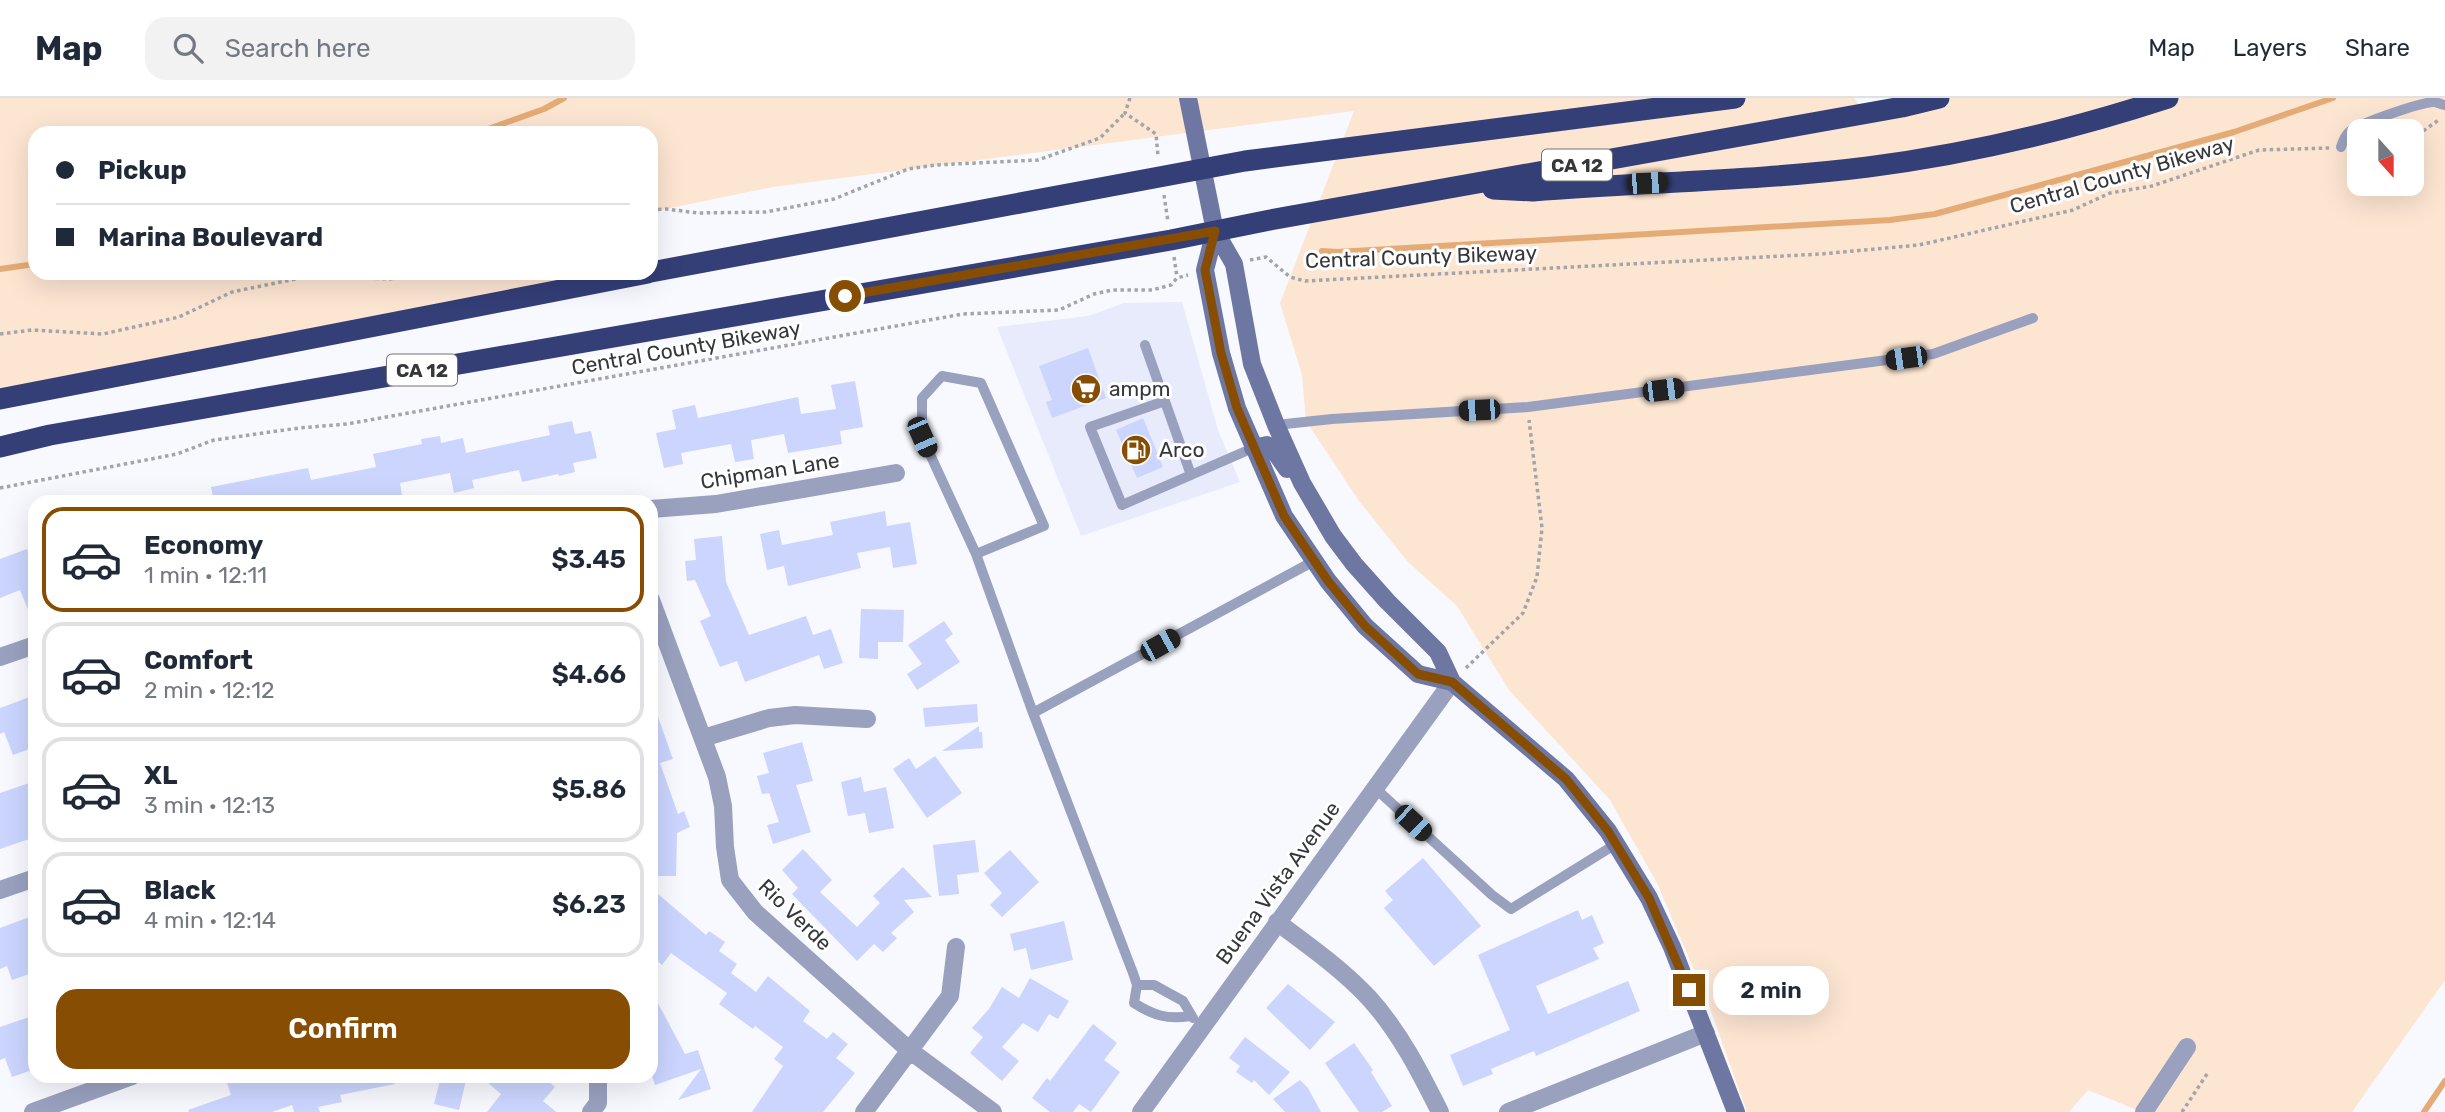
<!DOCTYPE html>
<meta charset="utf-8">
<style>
:root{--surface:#fff;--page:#f2f2f3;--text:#1f2937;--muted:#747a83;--line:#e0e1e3;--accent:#874e03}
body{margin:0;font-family:Rubik,sans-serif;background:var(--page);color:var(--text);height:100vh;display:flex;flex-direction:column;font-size:26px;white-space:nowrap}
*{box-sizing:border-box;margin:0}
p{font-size:23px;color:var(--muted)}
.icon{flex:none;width:38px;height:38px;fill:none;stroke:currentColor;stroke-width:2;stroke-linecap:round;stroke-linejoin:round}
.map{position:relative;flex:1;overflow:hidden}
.sheet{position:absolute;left:28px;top:397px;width:630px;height:588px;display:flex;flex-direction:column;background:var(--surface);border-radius:21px;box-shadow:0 7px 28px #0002}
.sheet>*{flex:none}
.banner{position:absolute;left:28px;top:28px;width:630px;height:154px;border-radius:21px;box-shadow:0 7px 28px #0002;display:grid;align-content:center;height:154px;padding:0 28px;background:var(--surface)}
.needle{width:46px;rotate:159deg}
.controls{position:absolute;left:2347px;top:21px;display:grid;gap:14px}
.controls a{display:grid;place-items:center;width:77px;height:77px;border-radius:14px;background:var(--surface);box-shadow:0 7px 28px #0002;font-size:35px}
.end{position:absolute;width:32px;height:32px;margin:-16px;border:9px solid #874e03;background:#fff;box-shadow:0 0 0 4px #fff}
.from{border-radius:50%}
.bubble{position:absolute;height:49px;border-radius:21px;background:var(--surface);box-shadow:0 7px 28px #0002;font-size:23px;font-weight:600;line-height:49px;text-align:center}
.car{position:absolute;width:21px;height:42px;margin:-21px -10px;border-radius:9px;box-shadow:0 0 5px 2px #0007;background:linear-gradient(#222 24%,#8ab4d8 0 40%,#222 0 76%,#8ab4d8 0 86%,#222 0)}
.banner b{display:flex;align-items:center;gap:24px;height:66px;font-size:26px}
.banner b+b{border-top:2px solid var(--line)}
.banner i{width:18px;height:18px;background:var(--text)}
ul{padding:12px 0 0;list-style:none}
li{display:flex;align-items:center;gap:21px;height:105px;margin:0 14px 10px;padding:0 14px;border:4px solid var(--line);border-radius:21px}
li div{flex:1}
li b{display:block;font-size:26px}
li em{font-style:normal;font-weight:600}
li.selected{border-color:var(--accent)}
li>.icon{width:63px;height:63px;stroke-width:1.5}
.cta{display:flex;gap:14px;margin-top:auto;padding:14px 28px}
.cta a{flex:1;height:80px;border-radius:21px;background:var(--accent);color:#fff;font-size:28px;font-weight:600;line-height:80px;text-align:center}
header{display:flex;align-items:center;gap:42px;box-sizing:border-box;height:98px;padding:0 35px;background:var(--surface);border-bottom:2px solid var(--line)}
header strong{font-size:33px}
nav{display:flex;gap:38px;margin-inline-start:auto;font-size:24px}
.search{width:490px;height:63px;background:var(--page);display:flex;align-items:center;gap:18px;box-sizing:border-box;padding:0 24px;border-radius:21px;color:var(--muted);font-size:26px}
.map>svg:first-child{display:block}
.built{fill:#e7ebfb}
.green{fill:#fce5d1;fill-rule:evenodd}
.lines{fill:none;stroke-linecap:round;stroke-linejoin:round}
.stream{stroke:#e5ab76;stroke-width:6}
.building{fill:#cbd5fe}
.path{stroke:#a4a5aa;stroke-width:3.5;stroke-dasharray:3.5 3.5;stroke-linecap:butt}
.lane{stroke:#9aa1bf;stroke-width:10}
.street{stroke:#9aa1bf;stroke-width:18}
.secondary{stroke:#6d77a1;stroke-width:18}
.highway{stroke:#343e77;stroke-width:21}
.route{stroke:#874e03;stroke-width:9}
.labels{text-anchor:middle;stroke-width:6;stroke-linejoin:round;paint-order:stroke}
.shield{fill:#fff;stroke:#727375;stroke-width:2}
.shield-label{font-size:19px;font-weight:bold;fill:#36373a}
.street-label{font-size:21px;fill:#36373a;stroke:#fff}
.poi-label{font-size:21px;fill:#36373a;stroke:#fff;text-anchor:start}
</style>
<header>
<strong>Map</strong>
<div class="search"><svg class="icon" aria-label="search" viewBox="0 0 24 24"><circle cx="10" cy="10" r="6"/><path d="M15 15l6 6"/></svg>Search here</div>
<nav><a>Map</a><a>Layers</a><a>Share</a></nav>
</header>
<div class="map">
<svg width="2445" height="1014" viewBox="0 0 2445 1014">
<rect width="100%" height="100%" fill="#f8f9fe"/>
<path class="built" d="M 1182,204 L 1218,332 L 1240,384 L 1081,438 L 997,229 L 1088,218 L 1124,205 Z"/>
<path class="green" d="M 0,0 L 1854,0 L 1871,22 L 1922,0 L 2445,0 L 2445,882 L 2352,1014 L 2142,1014 L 2088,992 L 2069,1014 L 1747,1014 L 1708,905 L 1657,785 L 1610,702 L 1509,592 L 1457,508 L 1408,464 L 1359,403 L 1306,323 L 1302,277 L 1280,205 L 1354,13 L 773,89 L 651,114 L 651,35 L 35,35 L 35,175 L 648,175 L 0,302 ZM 2359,33 L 2412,33 L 2412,86 L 2359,86 Z"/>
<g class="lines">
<path class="stream" d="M 477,35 L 544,11 L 564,0
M 1322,153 L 1337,154 L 1890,122 L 1935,116 L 2234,34 L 2333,0
M 0,171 L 35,166
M 2424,1014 L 2445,983"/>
</g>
<path class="building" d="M 1088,250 L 1106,300 L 1052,320 L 1046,304 L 1052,302 L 1039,268 Z
M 855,283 L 863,329 L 840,333 L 842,346 L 788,355 L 784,336 L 751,342 L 754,361 L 735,364 L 731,346 L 681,355 L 683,366 L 664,370 L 656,335 L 676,331 L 672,312 L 695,307 L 698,320 L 798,299 L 801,316 L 836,311 L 831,287 Z
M 1143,320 L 1163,369 L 1137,380 L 1116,332 Z
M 572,323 L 575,336 L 591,333 L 597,360 L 573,365 L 575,374 L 559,378 L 558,376 L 522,384 L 519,372 L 472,382 L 474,390 L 454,395 L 450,375 L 400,385 L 403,404 L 323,404 L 322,399 L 300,404 L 214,404 L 211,389 L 308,370 L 311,382 L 376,369 L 373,356 L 422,346 L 421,341 L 440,338 L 441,345 L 463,340 L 466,355 L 550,337 L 548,328 Z
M 885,413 L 887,428 L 910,424 L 917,466 L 893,470 L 890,449 L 857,455 L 861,470 L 788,488 L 784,468 L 767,472 L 760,436 L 779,432 L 782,447 L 833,437 L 830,424 Z
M 722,438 L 726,484 L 749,537 L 806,518 L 813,537 L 831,531 L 843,565 L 824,571 L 819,557 L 745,584 L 737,563 L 720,569 L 700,523 L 711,518 L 695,482 L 687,483 L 685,463 L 696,462 L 694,441 Z
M 27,451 L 35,472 L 34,526 L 20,492 L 0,500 L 0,461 Z
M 861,511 L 904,512 L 903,544 L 878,544 L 878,561 L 859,560 Z
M 944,523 L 953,536 L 945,542 L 960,564 L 917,592 L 907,576 L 922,566 L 908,547 Z
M 35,597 L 35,649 L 13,657 L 4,634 L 0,636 L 0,610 Z
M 651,605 L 653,605 L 673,661 L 660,665 L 678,716 L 684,713 L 690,729 L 677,735 L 676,778 L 651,778 Z
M 977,606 L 978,624 L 925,629 L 923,610 Z
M 979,628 L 979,634 L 982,634 L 983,650 L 942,653 Z
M 802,644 L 813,683 L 796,687 L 811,734 L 773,746 L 767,727 L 779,724 L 769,695 L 762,696 L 757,678 L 769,675 L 763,655 Z
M 935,658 L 962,695 L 927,720 L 893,671 L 909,660 L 916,671 Z
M 861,679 L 864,694 L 886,689 L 894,730 L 869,735 L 865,715 L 848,718 L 841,684 Z
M 35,683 L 35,739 L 0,751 L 0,695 Z
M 975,742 L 979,774 L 957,777 L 959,796 L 939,798 L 933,747 Z
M 803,751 L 832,782 L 820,794 L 857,829 L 880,805 L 873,798 L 903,769 L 932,799 L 904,802 L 914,814 L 891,835 L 897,840 L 883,854 L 874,846 L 857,863 L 792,796 L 798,790 L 782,772 Z
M 1010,752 L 1039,784 L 1002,819 L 990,807 L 1002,795 L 984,775 Z
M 1423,760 L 1481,828 L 1434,868 L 1384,810 L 1393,802 L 1385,793 Z
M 651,790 L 706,837 L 709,833 L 725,844 L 719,853 L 737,866 L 731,875 L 756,894 L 768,878 L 810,913 L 803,923 L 827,941 L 833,934 L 848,946 L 836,960 L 855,975 L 823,1014 L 752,1014 L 783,968 L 774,961 L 783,949 L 755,928 L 753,931 L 719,906 L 727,895 L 671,855 L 662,867 L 651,858 Z
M 1578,812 L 1582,822 L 1592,817 L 1604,845 L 1593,850 L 1599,861 L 1536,888 L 1548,916 L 1628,883 L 1640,913 L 1536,958 L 1534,953 L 1491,971 L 1493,976 L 1463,988 L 1450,957 L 1510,932 L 1478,857 Z
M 35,817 L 35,874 L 12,882 L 7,868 L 0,871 L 0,830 Z
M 1064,823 L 1073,862 L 1031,872 L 1026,850 L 1014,853 L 1010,836 Z
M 1030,880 L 1069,903 L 1058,921 L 1049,916 L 1038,934 L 1023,925 L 1002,949 L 1019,963 L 1002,983 L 970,955 L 983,939 L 972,930 L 989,911 L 1002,889 L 1019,900 Z
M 1288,886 L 1335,924 L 1310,952 L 1266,910 Z
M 651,892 L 685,956 L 698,952 L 711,991 L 678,1002 L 701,971 L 655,987 L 651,975 Z
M 35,917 L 35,971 L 12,979 L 5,960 L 0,962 L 0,929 Z
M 1093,926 L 1117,945 L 1104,962 L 1120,974 L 1091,1014 L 1079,1006 L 1073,1014 L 1050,1014 L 1032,1000 L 1047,980 L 1050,983 Z
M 1245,939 L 1290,974 L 1269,997 L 1254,982 L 1252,985 L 1236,974 L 1240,968 L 1229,960 Z
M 1354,945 L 1373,972 L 1371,974 L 1392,1008 L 1382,1014 L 1359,1014 L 1325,965 Z
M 245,978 L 394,978 L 395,986 L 340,997 L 342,1004 L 318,1009 L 320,1014 L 294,1014 L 292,1007 L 272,1014 L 189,1014 L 188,1012 L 231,997 L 227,985 Z
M 441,978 L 467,978 L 459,1012 L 434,1006 Z
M 480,978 L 542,978 L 555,989 L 543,1003 L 556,1014 L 487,1014 L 501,996 Z
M 1300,982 L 1308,990 L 1321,1014 L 1285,1014 L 1273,1001 Z"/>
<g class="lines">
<path class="path" d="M 1130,0 L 1125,15 L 1156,36 L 1158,58
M 2412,41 L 2440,21
M 1164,97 L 1168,124
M 651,112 L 666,111 L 698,115 L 766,114 L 834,101 L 908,71 L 935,67 L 1038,62 L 1100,40 L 1125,15
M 1174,159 L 1177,179
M 1250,162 L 1266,159 L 1290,179 L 1305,183 L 1821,156 L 1919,147 L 2073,112 L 2110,95 L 2152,88 L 2259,52 L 2329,50
M 0,236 L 32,232 L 103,236 L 179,219 L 232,194 L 310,178 L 390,181 L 413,175
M 0,390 L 177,356 L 214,342 L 299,330 L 347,326 L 963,216 L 1059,212 L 1094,196 L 1112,192 L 1152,192 L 1171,187 L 1177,180 L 1188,177
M 1466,570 L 1523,515 L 1537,479 L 1542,430 L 1529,322
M 2182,1014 L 2207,976"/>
<path class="lane" d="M 2341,49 C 2343,43 2344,39 2349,34 C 2358,26 2421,4 2434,4 C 2436,4 2443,7 2445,7
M 1145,247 L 1191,377
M 1165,303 L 1090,329 L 1122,407 L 1253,350
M 1276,327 L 1332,321 L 1528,309 L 1933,256 L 2033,220
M 976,456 L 922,339 L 922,300 L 942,278 L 981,285 L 1044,428 L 976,456 L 1033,615 L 1314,463
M 1033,615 L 1133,875 L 1137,887 L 1134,905 C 1153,917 1167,922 1190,918
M 1375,690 L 1492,797 L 1511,811 L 1616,746
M 1137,887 L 1154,887 L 1183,903 L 1193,920"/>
<path class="street" d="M 651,411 L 716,406 L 896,375
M 651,502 L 717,679 L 723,708 L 725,749 L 730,782 L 755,814 L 909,952 L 993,1014
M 0,559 L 35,547
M 703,640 L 769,620 L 795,617 L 867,621
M 0,792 L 35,780
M 1277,824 C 1309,848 1342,871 1369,900 C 1399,933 1420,974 1440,1014
M 33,1014 L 132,978
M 591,1014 L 598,1005 L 598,978
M 864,1014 L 950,898 L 956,849
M 1141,1014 L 1452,584
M 1508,1014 L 1706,935
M 2144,1014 L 2187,949"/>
<path class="secondary" d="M 1188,0 L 1215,133 L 1234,166 L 1252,266 L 1276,327 L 1302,385 L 1333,438 L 1354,466 L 1387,503 L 1438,554 L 1452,584 L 1566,681 L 1608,733 L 1649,800 L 1672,849 L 1736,1014
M 1215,133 L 1205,172 L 1221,255 L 1237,310 L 1284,418 L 1328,483 L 1365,528 L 1418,576 L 1452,584
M 1253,350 L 1267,347 L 1275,354 L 1287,371"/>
<path class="highway" d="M 1493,91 L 1533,93 C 1644,84 1757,83 1868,69 C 1970,56 2070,32 2168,0
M 651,174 L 1245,63 L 1735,0
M 0,301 L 648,175
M 0,349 L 50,337 L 1171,142 L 1270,122 L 1902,9 L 1939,0"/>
</g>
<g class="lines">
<path class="route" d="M 845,198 L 1215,133 L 1205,172 L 1221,255 L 1237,310 L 1284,418 L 1328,483 L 1365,528 L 1418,576 L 1452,584 L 1566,681 L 1608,733 L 1649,800 L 1689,892"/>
</g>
<defs>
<g id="supermarket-disc" transform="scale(1.575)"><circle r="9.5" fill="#874e03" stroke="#fff"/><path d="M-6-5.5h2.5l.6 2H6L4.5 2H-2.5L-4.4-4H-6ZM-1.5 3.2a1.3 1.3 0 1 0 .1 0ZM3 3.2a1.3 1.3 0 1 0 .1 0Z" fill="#fff"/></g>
<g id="fuel-disc" transform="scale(1.575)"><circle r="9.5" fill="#874e03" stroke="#fff"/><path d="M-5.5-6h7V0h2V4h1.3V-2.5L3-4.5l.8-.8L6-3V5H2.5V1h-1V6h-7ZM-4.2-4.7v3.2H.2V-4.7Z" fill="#fff"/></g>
</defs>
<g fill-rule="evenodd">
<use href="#supermarket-disc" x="1086" y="291"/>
<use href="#fuel-disc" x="1136" y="352"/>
</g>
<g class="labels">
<g class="shield">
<rect x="1542" y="51.5" width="70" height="31" rx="5"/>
<rect x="387" y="256.5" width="70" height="31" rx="5"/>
</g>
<g class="shield-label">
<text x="1577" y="74">CA 12</text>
<text x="422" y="279">CA 12</text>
</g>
<g class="street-label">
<text transform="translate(2122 77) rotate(-16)" y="7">Central County Bikeway</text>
<text transform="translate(1421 159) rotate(-2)" y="7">Central County Bikeway</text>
<text transform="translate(686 250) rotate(-10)" y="7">Central County Bikeway</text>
<text transform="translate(770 373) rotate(-9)" y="7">Chipman Lane</text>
<text transform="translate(1278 785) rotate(-54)" y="7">Buena Vista Avenue</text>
<text transform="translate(795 817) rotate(44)" y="7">Rio Verde</text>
</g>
<g class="poi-label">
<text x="1109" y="298">ampm</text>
<text x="1159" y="359">Arco</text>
</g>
</g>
</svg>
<div class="controls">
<a><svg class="needle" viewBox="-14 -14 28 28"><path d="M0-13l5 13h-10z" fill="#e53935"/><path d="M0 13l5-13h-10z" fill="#747a83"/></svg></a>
</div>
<i class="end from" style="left:845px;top:198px"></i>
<i class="end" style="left:1689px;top:892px"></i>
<div class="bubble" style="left:1713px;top:868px;width:116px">2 min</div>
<i class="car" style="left:1647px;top:85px;rotate:87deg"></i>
<i class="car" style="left:1906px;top:260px;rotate:262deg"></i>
<i class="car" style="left:1663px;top:292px;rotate:83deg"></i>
<i class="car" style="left:1479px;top:312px;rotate:267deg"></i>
<i class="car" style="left:922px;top:339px;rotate:156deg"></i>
<i class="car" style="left:1160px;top:547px;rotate:61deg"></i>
<i class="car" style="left:1413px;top:725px;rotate:133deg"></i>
<div class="banner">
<b><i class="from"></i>Pickup</b>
<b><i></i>Marina Boulevard</b>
</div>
<section class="sheet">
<ul>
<li class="selected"><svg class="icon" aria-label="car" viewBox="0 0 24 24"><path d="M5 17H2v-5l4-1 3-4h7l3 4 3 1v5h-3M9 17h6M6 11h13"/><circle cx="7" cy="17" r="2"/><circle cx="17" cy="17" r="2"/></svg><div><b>Economy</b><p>1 min · 12:11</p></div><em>$3.45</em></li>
<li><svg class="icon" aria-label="car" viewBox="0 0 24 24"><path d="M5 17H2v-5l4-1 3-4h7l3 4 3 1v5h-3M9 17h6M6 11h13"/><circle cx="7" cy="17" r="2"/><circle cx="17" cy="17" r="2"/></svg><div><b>Comfort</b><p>2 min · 12:12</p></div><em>$4.66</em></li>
<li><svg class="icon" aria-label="car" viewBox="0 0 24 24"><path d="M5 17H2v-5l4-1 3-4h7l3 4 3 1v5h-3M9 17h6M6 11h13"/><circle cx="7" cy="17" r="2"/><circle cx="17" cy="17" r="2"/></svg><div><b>XL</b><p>3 min · 12:13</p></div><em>$5.86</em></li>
<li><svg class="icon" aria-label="car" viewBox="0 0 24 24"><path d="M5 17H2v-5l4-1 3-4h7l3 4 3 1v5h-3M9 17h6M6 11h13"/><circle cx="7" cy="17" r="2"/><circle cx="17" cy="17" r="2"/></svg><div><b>Black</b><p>4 min · 12:14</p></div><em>$6.23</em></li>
</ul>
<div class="cta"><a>Confirm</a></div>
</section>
</div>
